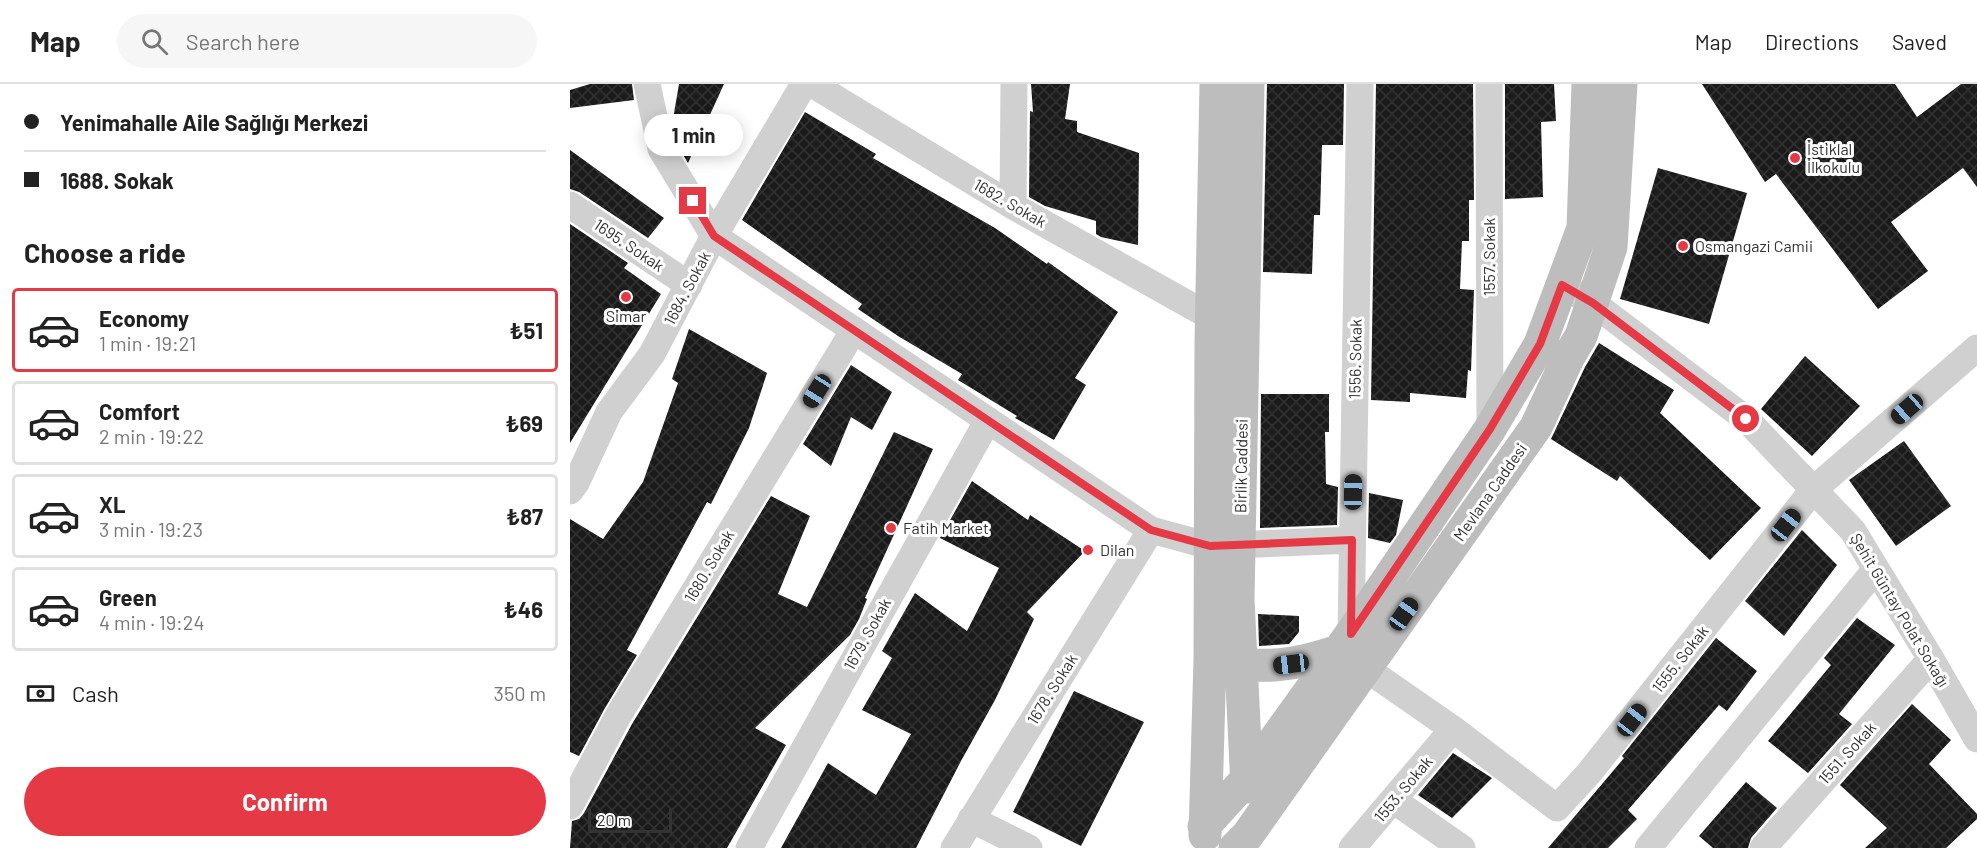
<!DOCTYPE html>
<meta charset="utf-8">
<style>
:root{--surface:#fff;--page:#f6f6f6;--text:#222;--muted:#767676;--line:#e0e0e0;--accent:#e63946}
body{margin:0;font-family:Barlow,sans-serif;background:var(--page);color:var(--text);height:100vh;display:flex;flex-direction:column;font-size:22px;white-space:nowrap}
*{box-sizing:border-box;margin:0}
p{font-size:20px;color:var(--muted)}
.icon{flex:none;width:33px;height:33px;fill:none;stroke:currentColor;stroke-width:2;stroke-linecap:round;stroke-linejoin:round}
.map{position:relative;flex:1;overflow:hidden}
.details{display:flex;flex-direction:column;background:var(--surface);width:570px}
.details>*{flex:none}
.top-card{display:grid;align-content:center;height:132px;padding:0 24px;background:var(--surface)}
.scale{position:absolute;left:18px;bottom:15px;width:84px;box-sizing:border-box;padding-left:6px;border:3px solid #333;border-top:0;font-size:16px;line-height:21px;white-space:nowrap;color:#333;-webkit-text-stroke:4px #fff;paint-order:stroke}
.end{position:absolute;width:27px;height:27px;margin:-14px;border:8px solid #e63946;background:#fff;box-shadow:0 0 0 3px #fff}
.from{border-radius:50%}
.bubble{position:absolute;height:42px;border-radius:21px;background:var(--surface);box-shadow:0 3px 15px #0003;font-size:20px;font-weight:700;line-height:42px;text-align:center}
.car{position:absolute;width:18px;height:36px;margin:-18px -9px;border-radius:8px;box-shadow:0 0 4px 2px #0007;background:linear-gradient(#222 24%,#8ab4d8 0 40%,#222 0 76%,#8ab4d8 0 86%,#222 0)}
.top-card b{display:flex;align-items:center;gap:21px;height:57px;font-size:22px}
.top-card b+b{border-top:2px solid var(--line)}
.top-card i{width:15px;height:15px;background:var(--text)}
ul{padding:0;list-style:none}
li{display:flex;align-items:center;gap:18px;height:84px;margin:0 12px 9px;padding:0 12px;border:3px solid var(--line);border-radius:6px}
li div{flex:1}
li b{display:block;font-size:22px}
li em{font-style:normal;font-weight:700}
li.current{border-color:var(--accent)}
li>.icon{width:54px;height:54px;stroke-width:1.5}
h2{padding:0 24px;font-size:27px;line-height:72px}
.pay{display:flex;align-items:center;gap:15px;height:66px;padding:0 24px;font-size:22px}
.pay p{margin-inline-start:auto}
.primary-button{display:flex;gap:12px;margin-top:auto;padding:12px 24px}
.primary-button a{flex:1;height:69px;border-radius:36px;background:var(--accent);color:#fff;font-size:24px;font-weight:700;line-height:69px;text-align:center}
header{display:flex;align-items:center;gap:36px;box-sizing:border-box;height:84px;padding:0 30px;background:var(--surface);border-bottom:2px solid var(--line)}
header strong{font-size:28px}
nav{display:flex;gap:33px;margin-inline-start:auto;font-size:21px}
.search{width:420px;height:54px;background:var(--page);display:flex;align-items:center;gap:15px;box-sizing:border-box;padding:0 21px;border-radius:33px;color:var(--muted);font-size:22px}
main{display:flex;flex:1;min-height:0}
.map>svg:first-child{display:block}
.building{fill:url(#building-cross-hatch)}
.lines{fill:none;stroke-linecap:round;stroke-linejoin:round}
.street{stroke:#d0d0d0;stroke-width:27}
.secondary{stroke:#bdbdbd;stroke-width:33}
.route{stroke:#e63946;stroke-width:8}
.poi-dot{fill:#e63946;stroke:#fff;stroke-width:2}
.labels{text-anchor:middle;stroke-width:6;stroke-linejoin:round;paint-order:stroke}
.poi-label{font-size:16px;fill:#333;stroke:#fff;text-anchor:start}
.street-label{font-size:16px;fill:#333;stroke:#fff}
</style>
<header>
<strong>Map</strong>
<div class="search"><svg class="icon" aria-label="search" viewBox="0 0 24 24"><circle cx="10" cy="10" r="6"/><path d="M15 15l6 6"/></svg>Search here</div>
<nav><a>Map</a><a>Directions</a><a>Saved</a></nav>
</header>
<main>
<section class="details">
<div class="top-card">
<b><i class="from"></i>Yenimahalle Aile Sağlığı Merkezi</b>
<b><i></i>1688. Sokak</b>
</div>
<h2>Choose a ride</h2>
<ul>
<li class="current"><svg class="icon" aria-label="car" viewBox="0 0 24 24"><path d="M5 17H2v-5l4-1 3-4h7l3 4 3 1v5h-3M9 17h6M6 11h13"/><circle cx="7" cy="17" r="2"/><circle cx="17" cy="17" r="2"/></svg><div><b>Economy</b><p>1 min · 19:21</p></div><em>₺51</em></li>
<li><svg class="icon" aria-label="car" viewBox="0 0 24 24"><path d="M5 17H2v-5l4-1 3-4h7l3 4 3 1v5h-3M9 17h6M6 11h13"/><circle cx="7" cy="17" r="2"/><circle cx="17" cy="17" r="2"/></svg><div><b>Comfort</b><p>2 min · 19:22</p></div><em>₺69</em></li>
<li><svg class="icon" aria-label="car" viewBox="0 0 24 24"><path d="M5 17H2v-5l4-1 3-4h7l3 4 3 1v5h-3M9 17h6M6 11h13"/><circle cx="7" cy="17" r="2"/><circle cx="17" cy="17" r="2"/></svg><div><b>XL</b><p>3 min · 19:23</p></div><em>₺87</em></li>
<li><svg class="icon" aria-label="car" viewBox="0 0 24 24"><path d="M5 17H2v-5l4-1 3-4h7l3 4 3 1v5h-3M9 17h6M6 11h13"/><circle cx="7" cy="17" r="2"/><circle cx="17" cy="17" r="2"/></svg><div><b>Green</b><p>4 min · 19:24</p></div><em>₺46</em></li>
</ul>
<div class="pay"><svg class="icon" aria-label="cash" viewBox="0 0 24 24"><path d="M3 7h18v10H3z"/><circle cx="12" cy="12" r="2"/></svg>Cash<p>350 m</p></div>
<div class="primary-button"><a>Confirm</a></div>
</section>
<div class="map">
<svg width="1407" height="764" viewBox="0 0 1407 764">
<defs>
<pattern id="building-cross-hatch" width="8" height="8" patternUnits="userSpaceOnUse" patternTransform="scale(1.5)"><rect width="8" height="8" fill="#1a1a1a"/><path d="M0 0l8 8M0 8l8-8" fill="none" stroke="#333"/></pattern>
</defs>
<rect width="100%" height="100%" fill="#fff"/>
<path class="building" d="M 20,0 L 62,0 L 64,16 L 0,24 L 0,6 Z
M 109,0 L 154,0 L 118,79 L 106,59 L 102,41 Z
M 461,0 L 500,0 L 495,35 L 507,37 L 507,48 L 569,69 L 568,161 L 531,153 L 526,150 L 526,137 L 475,122 L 459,113 L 460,27 L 463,28 Z
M 697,0 L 774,0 L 773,61 L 752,61 L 750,131 L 744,131 L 742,190 L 693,188 Z
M 806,0 L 903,0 L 904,116 L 899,116 L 899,157 L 892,157 L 890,205 L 904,206 L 901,287 L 898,286 L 896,314 L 840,309 L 840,318 L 801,316 Z
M 935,0 L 984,0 L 986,37 L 971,38 L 973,113 L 935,115 Z
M 1132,0 L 1325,0 L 1347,33 L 1391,0 L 1407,0 L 1407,103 L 1393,84 L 1321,138 L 1358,187 L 1308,225 L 1206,90 L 1195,98 Z
M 235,28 L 306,70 L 303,74 L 425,144 L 477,180 L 478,178 L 548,228 L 505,294 L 516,301 L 484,356 L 445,334 L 447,332 L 388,296 L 392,290 L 328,252 L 288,225 L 292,220 L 172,136 Z
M 0,66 L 94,134 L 78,154 L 9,108 L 0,105 Z
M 1088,84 L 1177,109 L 1139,240 L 1050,215 Z
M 0,140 L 58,179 L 54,184 L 91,210 L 0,359 Z
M 119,245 L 197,289 L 179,344 L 141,420 L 137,418 L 57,566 L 67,571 L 35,624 L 9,672 L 0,668 L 0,435 L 33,455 L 73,398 L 108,299 L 102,295 Z
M 1029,259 L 1104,306 L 1090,329 L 1191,424 L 1140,476 L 1050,392 L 1047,397 L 981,355 L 1015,283 Z
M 1235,272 L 1290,322 L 1242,372 L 1191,325 Z
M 281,281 L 322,308 L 302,346 L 281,333 L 261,382 L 233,360 Z
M 691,310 L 759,310 L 759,348 L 755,348 L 756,400 L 768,403 L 767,441 L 690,444 Z
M 324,348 L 363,365 L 295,514 L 297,515 L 289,535 L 280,551 L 185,644 L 216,661 L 157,764 L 0,764 L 2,737 L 9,735 L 14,729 L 62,640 L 201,412 L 240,432 L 208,510 L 237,523 Z
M 1334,357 L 1381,422 L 1326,462 L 1279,396 Z
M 402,397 L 458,436 L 460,431 L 515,467 L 457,528 L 464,535 L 425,616 L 391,677 L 346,764 L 211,764 L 258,679 L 306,711 L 341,650 L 292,626 L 322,574 L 312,567 L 345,509 L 397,547 L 429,484 L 370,454 Z
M 799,409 L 833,416 L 826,451 L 820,459 L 798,454 Z
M 1232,446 L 1267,481 L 1214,552 L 1175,517 Z
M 688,530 L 729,532 L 729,548 L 719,560 L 689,562 Z
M 1287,534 L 1325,561 L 1269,630 L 1282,640 L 1238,689 L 1198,657 L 1261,581 L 1254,574 Z
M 1146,554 L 1187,587 L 1157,627 L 1149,621 L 1058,726 L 1067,735 L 1038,764 L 978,764 L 1054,674 L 1052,672 Z
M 504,607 L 574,638 L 511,762 L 443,728 Z
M 1342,620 L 1381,656 L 1359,680 L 1407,730 L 1407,735 L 1376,764 L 1295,764 L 1317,744 L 1270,701 Z
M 883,669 L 922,694 L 882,734 L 848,711 Z
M 1176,698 L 1207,724 L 1181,754 L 1178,764 L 1143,764 L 1129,752 Z"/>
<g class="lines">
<path class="street" d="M 77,0 L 91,65 L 144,152 L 581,446 L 640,462 L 782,456
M 242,0 L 443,122 L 641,233
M 919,0 L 920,345
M 0,121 L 119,201
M 443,122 L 444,0
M 1007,210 L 1023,219 L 1176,335 L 1283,447 L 1361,575 L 1407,655
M 0,407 L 6,399 L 39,328 L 82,270 L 144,152 L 234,0
M 781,550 L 790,0
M 795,584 L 883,645 L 987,724 L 1019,689 L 1243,406 L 1407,264
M 823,716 L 892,764
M 0,722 L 48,632 L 284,246
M 401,735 L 459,764
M 179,764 L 418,336
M 384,764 L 581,446
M 782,764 L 883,645
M 1078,764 L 1306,485
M 1193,764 L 1361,575"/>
<path class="secondary" d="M 649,577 C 694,585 725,582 768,567
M 677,703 L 668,515 L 678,0
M 634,742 L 676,696 L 781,550 L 920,345 L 970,260 L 1013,144 L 1018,0
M 635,751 L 640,575 L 641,258 L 646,0
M 665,764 L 677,752 L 966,343 L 998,274 L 1011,252 L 1041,163 L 1051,0"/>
</g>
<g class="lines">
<path class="route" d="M 123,117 L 144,152 L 581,446 L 640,462 L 782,456 L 781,550 L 920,345 L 970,260 L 992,201 L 1023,219 L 1176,335"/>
</g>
<g class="poi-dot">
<circle cx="1225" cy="74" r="6"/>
<circle cx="1113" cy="162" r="6"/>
<circle cx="56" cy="213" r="6"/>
<circle cx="321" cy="444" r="6"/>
<circle cx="518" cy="466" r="6"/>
</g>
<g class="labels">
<g class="poi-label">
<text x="1237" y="71">İstiklal<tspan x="1237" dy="18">İlkokulu</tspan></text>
<text x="1125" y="168">Osmangazi Camii</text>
<text x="56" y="238" text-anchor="middle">Simar</text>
<text x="333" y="450">Fatih Market</text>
<text x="530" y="472">Dilan</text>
</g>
<g class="street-label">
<text transform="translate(440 119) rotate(30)" y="6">1682. Sokak</text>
<text transform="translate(59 161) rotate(34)" y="6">1695. Sokak</text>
<text transform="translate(919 173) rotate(-90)" y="6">1557. Sokak</text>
<text transform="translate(117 204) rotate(-62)" y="6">1684. Sokak</text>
<text transform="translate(785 275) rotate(-89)" y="6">1556. Sokak</text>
<text transform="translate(671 382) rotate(-89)" y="6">Birlik Caddesi</text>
<text transform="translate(920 408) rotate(-55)" y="6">Mevlana Caddesi</text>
<text transform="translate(139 482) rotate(-59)" y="6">1680. Sokak</text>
<text transform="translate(1330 526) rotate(59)" y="6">Şehit Güntay Polat Sokağı</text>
<text transform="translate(297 550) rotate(-61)" y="6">1679. Sokak</text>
<text transform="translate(1110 575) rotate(-52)" y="6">1555. Sokak</text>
<text transform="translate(482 605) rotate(-58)" y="6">1678. Sokak</text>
<text transform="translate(1277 669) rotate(-48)" y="6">1551. Sokak</text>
<text transform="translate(833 705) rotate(-50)" y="6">1553. Sokak</text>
</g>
</g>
</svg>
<div class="scale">20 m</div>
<i class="end from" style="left:1176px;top:335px"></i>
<i class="end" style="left:123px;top:117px"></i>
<div class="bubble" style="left:74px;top:30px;width:99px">1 min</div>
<i class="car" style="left:247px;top:307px;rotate:212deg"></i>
<i class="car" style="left:1337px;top:325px;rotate:229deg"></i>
<i class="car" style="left:783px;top:408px;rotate:1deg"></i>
<i class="car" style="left:1216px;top:441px;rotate:38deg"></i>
<i class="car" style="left:834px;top:530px;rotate:35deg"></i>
<i class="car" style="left:721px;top:580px;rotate:263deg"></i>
<i class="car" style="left:1062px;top:636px;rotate:38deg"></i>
</div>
</main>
